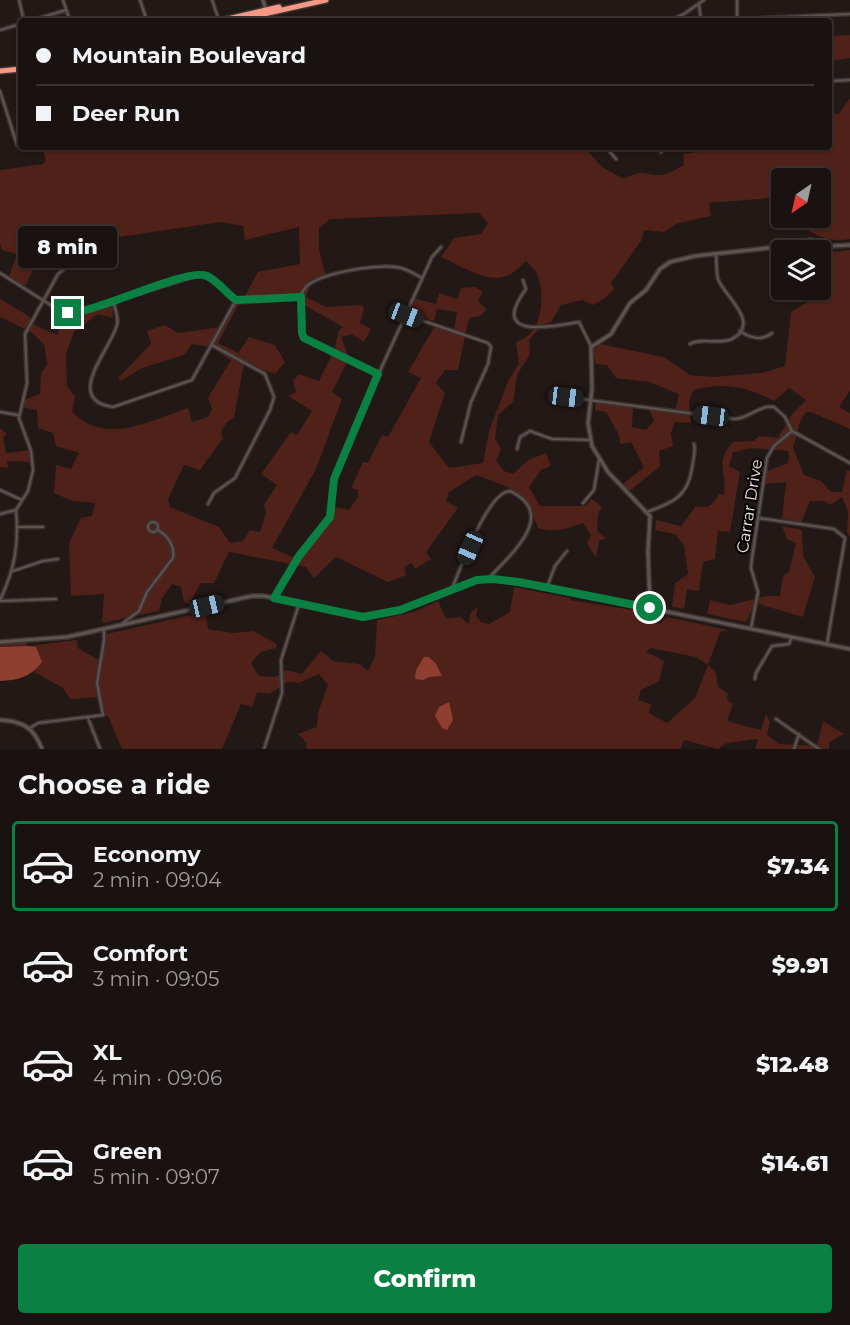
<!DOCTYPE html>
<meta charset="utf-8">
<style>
:root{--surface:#1a1210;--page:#231b19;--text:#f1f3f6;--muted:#9f9e9f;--line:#383230;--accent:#0b8043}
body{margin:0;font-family:Montserrat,sans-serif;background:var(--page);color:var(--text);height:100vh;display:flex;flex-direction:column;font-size:22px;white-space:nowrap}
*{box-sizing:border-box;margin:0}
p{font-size:20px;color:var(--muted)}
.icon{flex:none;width:33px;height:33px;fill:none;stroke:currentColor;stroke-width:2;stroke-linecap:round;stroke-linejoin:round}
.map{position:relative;height:749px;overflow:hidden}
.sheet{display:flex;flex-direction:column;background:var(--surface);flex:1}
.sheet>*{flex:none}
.banner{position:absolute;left:18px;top:18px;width:814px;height:132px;border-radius:6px;box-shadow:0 2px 4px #0004,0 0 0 2px var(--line);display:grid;align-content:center;height:132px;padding:0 18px;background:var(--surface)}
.needle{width:39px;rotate:214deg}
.buttons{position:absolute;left:771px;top:168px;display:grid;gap:12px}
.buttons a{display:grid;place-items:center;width:60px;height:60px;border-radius:6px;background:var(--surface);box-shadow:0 2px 4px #0004,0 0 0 2px var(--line);font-size:30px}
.end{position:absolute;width:27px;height:27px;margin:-14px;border:8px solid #0b8043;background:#fff;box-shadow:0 0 0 3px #fff}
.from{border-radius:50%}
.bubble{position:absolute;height:42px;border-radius:6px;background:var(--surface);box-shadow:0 2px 4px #0004,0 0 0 2px var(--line);font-size:20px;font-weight:800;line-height:42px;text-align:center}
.car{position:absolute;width:18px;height:36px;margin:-18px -9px;border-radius:8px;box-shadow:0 0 4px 2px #0007;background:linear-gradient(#222 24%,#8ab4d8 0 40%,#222 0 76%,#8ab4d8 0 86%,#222 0)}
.banner b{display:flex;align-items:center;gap:21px;height:57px;font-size:22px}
.banner b+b{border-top:2px solid var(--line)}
.banner i{width:15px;height:15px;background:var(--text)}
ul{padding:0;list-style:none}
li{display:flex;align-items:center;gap:18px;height:90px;margin:0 12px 9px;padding:0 6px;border:3px solid transparent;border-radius:6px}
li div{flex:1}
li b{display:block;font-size:22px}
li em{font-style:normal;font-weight:800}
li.on{border-color:var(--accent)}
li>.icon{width:54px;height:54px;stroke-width:1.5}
h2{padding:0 18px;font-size:27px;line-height:72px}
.primary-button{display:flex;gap:12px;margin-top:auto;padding:12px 18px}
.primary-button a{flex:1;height:69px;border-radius:6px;background:var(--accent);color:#fff;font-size:24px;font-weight:800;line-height:69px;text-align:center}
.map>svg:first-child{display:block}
.green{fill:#4f2118;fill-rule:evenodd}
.water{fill:#8f3f2f}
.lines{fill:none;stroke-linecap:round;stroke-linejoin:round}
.street-casing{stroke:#3c3534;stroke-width:5}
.secondary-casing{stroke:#3c3534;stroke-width:6}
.highway-casing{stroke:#3c3534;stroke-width:8}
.street{stroke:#5f5350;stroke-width:2}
.secondary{stroke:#5f5350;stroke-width:3}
.highway{stroke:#f69883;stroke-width:5}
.route{stroke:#0b8043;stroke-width:8}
.labels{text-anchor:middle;stroke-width:4.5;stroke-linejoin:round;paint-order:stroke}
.street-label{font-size:16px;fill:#ece4e2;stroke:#090504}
</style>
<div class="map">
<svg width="850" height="749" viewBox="0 0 850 749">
<rect width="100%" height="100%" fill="#221816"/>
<path class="green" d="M 850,35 L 850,58 L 830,61 L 830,36 Z
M 850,98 L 850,239 C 829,243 812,235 796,221 L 795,218 L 820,218 L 820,178 L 782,178 L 781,197 L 709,203 L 711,216 L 678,223 L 664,232 L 644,230 L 641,241 L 611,283 L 614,289 L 605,298 L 593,305 L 582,300 L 561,305 L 551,322 L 542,325 L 529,340 L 530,354 L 517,375 L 513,402 L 498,415 L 495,439 L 501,449 L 496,461 L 504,471 L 513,474 L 528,460 L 546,453 L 551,466 L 541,470 L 529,487 L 540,506 L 585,506 L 592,499 L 602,507 L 598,514 L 597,531 L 606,538 L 599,541 L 596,558 L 587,543 L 591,535 L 583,523 C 568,529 554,533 538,528 C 523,488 513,489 476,475 L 449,492 L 446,501 L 458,508 L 426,552 L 431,559 L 415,569 L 412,563 L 404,567 L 406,575 L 388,582 L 336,557 L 314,578 L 306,567 L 229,552 L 214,583 L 201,583 L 189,604 L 184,602 L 181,587 L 172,584 L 162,598 L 159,611 L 102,623 L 104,594 L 71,596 L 69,543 L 81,518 L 92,516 L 95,503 L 73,501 L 54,493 L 56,465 L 71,469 L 79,453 L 56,446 L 53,433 L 38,428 L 37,410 L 22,407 L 24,400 L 40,394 L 41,373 L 47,365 L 44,344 L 31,332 L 0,317 L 0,299 L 29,316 L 34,325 L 57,335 L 67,311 L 112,301 L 113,318 L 98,314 L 74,332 L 66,354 L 67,386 L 75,397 L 72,412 C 107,446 149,421 188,408 L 192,422 L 208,417 L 212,409 L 208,398 L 231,360 L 211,347 L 192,344 L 184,355 L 142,368 L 121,381 L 118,378 L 151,344 L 147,331 L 165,325 L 178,333 L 221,327 L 236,301 L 242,301 L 258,272 L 300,264 L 299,227 L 245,240 L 243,226 L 220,222 L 65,245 L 42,252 L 25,286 L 9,276 L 17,254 L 2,250 L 0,244 L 0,170 L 43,164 L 46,160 L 42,147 L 584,147 L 602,167 L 624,179 C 644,168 644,176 661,175 C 668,175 678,168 684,165 L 683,154 L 736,147 L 830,147 L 830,113 L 839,114 ZM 479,213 L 488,223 L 481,234 L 454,238 L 441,257 C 460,265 491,287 511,274 C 516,271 521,265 526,261 C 530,265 536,270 538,276 C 545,299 543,334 516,342 L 519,364 L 509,379 L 489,431 L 483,463 L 449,468 L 429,442 L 445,393 L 436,383 L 445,370 L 458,370 L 469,318 L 480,316 L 487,310 L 478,301 L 483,292 L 475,287 L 461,288 L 457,299 L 439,293 L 436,304 L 416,299 L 409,313 L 434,321 L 437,309 L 457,312 L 454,329 L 436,324 L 408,372 L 421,378 L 388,437 L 382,435 L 368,463 L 363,462 L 351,488 L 358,490 L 358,497 L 349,510 L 330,506 L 326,522 L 297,559 L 272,548 L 316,469 L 342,399 L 332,392 L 349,358 L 341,337 L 352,334 L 364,342 L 371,329 L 360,323 L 364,307 L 360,305 L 326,307 L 306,297 L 311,284 L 326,276 L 319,250 L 319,228 L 330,219 ZM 297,301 L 343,327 L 339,330 L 334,351 L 319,381 L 299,374 L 293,381 L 296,392 L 288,396 L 312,411 L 297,435 L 291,432 L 261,474 L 277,485 L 264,505 L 266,513 L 260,532 L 250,530 L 243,541 L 230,543 L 219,527 L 170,507 L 168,499 L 184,465 L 200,470 L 223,438 L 221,431 L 228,421 L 234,418 L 244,363 L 275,374 L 285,362 L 275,345 L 249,337 L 238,353 L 218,343 L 238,305 Z
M 811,246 L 832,252 L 850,250 L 850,391 L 839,407 L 850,413 L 850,429 L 811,412 L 806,412 L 800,422 L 793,448 L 804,475 L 821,481 L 831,492 L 842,492 L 847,470 L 850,471 L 850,537 L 847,532 L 848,512 L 842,497 L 830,505 L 825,501 L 810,501 L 801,523 L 782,518 L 786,482 L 763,484 L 765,472 L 788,463 L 789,451 L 752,448 L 733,452 L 729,466 L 740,472 L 730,532 L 718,531 L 715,559 L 703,562 L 699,591 L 687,589 L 684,609 L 672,607 L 675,583 L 688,574 L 684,546 L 675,534 L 655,530 L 656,520 L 681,526 L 696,506 C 709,509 713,505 719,494 L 724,495 C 727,472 714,462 733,442 L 754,441 L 759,436 L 778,438 L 792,414 L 806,400 L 789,388 L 774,401 C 745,386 725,382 693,390 L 689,402 L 691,423 L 675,422 L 671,433 L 673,446 L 659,451 L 660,466 L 630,491 L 623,484 L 644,467 L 631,442 L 620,444 L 619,435 L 606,412 L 595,410 L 596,401 L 633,407 L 632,427 L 646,430 L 654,421 L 649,409 L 675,412 L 679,394 L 649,382 L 616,378 L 607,365 L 596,364 L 593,350 L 600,344 L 664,357 L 690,375 L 714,377 L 762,373 L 785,366 L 791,312 L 826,291 L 821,275 L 820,250 L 812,250 Z
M 0,428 L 7,434 L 3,437 L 6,453 L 32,450 L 34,462 L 7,461 L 8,468 L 0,467 Z
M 782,526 L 802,530 L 803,556 L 815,577 L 803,617 L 759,604 L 753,608 L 746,622 L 707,614 L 710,600 L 730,605 L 766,596 L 780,596 L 783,576 L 789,572 L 796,543 L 787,539 Z
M 514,587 L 570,598 L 570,600 L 639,611 L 645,619 L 660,624 L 667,617 L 728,630 L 720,632 L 708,665 L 716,672 L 718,687 L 728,694 L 727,700 L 733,704 L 727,721 L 761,730 L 766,714 L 770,722 L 767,735 L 779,744 L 817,746 L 823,721 L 844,734 L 829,742 L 829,749 L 755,749 L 758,739 L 727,743 L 718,749 L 684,740 L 680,749 L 306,749 L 307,743 L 298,734 L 317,727 L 318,713 L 328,685 L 319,674 L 299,683 L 287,682 L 269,694 L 257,692 L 252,707 L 241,704 L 222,749 L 122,749 L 108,716 L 104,715 L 100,697 L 70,699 L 63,688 L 34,672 L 42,662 L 27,646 L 0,647 L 0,642 L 27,641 L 27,646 L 77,640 L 78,648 L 100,661 L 102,635 L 205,612 L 208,629 L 233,633 L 253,631 L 277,644 L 276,648 L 261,652 L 251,663 L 259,676 L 275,677 L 286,670 L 302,674 L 321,651 L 333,661 L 360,664 L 368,671 L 375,657 L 377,620 L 414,612 L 438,601 L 446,619 L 461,617 L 469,624 L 470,614 L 478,606 L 476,616 L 481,622 L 489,624 L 510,612 ZM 650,648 L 696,657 L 708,665 L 695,698 L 667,723 L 649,713 L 651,704 L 638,700 L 641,690 L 659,681 L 664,661 L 646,652 Z"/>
<path class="water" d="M 27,646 L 36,647 L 42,662 C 31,677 18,680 0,681 L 0,647 Z
M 424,657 L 429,657 L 436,664 L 442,676 L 429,677 L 423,680 L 415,679 L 416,670 Z
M 449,702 L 453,720 L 447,730 L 442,728 L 435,716 L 439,707 Z"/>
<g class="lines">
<g class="street-casing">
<path id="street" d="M 19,0 L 24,21
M 63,0 L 70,21
M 140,0 L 147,21
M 212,0 L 219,20
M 737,0 L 737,17 L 741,19 L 850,14
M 699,4 L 701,21
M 30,21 L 66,10
M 669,21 L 684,14 L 704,0
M 0,30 L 21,24
M 830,81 L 850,80
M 0,91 L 17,145
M 606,147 L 616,159
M 659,147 L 661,152
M 0,273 L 57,309 L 67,313 L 80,312 L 198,275 L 208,277 L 236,300 L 301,297
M 523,280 L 526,289 C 488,340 551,327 579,322 L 591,346
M 113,301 C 115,309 119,317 117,325 C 112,347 62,400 113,407 L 192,380 L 236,300
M 406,315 L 488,343 L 491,347 L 488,364 L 471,402 L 461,442
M 740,331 C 750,338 762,341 772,333
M 690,344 C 702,337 719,345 732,339 C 762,323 724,296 718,279 C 716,272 717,263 716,255
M 378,374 L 304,338 L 302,333 C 301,321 298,302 303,291 C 312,273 377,264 396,267 C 406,268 413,273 422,278
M 566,397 L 734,419 C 749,419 758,405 774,407 L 785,417 L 792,431 L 850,463
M 0,412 L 18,415
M 517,449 L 520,437 L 530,431 L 552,439 L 591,440
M 0,490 L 22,500
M 583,503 L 594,490 L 599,460
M 208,504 L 214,493 L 235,478 L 270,410 L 274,397 L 265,374 L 212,345
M 647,512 C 672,503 688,497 692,468 C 693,460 696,452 694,444
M 0,514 L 16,510 L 28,491 L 33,470 L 31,451 L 19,418 L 27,383 L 25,334 L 58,274 L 65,268 L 91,260
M 758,518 L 834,529 L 845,538 L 827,644
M148 527a5 5 0 1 1 10 0a5 5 0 1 1-10 0Z
M 17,527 L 43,527
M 13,571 L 43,561 L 58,559
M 547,587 L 555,566 L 567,551
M 451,591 C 460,570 487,492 510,491 C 559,514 511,554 488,579
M 274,599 L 299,556 L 329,517 L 333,485 L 353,430 L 432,257 L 441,247
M 0,600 C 15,569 19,544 16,510
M 0,601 L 56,599
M 123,623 L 139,611 L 147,592 L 173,558 C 175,546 168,536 158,530
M 751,628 L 758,592 L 751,568 L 752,558 L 767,458 L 774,446 L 792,431
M 755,679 L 756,673 L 772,646 L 789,644 L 792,637
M 88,718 L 100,749
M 776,719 L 819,749
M 30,728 L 38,723 L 103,715 L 97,683 L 104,641 L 104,629
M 264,749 L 282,693 L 281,660 L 299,604
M 794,749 L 799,734"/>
</g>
<g class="secondary-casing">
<path id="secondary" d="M 263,0 L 269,21
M 650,608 L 648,552 L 650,516 L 608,472 L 592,446 L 588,423 L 592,389 L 591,347 L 611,334 L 630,303 L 646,290 L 660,269 L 670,262 L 695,256 L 786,246 L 810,240 L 832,246 L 850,245
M 0,642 L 67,637 L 252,596 L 264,596 L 363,617 L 401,610 L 477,580 L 493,579 L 575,593 L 850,649
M 0,720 C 23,721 34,728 42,749"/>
</g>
<g class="highway-casing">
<path id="highway" d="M 219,21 L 279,7
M 233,21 L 326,0
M 0,71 L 21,69"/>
</g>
<use href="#street" class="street"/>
<use href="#secondary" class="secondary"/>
<use href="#highway" class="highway"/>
</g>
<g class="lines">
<path class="route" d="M 68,313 C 97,313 187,267 207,276 C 218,281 226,293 236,300 L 301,297 L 302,333 L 304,338 L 378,374 L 334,479 L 330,517 L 299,556 L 274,598 L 363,617 L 400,610 L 477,580 L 493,579 L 519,582 L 650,608"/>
</g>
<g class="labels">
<g class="street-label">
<text transform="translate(749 506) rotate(-81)" y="6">Carrar Drive</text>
</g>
</g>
</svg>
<div class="buttons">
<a><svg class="needle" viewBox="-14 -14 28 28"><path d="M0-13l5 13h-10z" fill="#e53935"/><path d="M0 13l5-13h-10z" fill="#9f9e9f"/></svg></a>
<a><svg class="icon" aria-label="layers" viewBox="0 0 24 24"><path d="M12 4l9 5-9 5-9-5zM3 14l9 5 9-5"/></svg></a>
</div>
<i class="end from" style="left:650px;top:608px"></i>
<i class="end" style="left:68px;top:313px"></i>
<div class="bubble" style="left:18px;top:226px;width:99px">8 min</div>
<i class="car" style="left:406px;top:315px;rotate:111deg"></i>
<i class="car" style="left:566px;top:397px;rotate:97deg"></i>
<i class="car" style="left:711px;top:416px;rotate:277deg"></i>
<i class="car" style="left:470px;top:548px;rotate:204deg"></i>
<i class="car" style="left:207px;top:606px;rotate:77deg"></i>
<div class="banner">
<b><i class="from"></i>Mountain Boulevard</b>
<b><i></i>Deer Run</b>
</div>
</div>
<section class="sheet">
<h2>Choose a ride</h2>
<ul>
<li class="on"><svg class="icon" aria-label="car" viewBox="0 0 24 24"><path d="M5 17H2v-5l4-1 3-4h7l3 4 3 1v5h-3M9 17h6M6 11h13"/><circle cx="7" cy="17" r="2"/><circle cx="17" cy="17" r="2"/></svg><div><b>Economy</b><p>2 min · 09:04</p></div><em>$7.34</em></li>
<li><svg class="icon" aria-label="car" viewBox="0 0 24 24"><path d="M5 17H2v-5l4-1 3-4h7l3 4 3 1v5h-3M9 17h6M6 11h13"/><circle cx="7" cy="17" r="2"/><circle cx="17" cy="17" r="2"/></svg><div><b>Comfort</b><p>3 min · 09:05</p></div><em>$9.91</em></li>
<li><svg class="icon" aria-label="car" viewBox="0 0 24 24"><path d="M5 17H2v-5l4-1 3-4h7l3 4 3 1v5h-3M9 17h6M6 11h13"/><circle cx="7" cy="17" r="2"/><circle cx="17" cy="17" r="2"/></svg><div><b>XL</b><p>4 min · 09:06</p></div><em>$12.48</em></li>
<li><svg class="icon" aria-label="car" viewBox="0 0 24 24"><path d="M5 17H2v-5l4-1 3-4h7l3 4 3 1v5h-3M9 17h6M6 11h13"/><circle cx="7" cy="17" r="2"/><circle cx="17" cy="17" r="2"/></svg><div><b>Green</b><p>5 min · 09:07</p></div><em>$14.61</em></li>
</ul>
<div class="primary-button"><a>Confirm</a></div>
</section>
